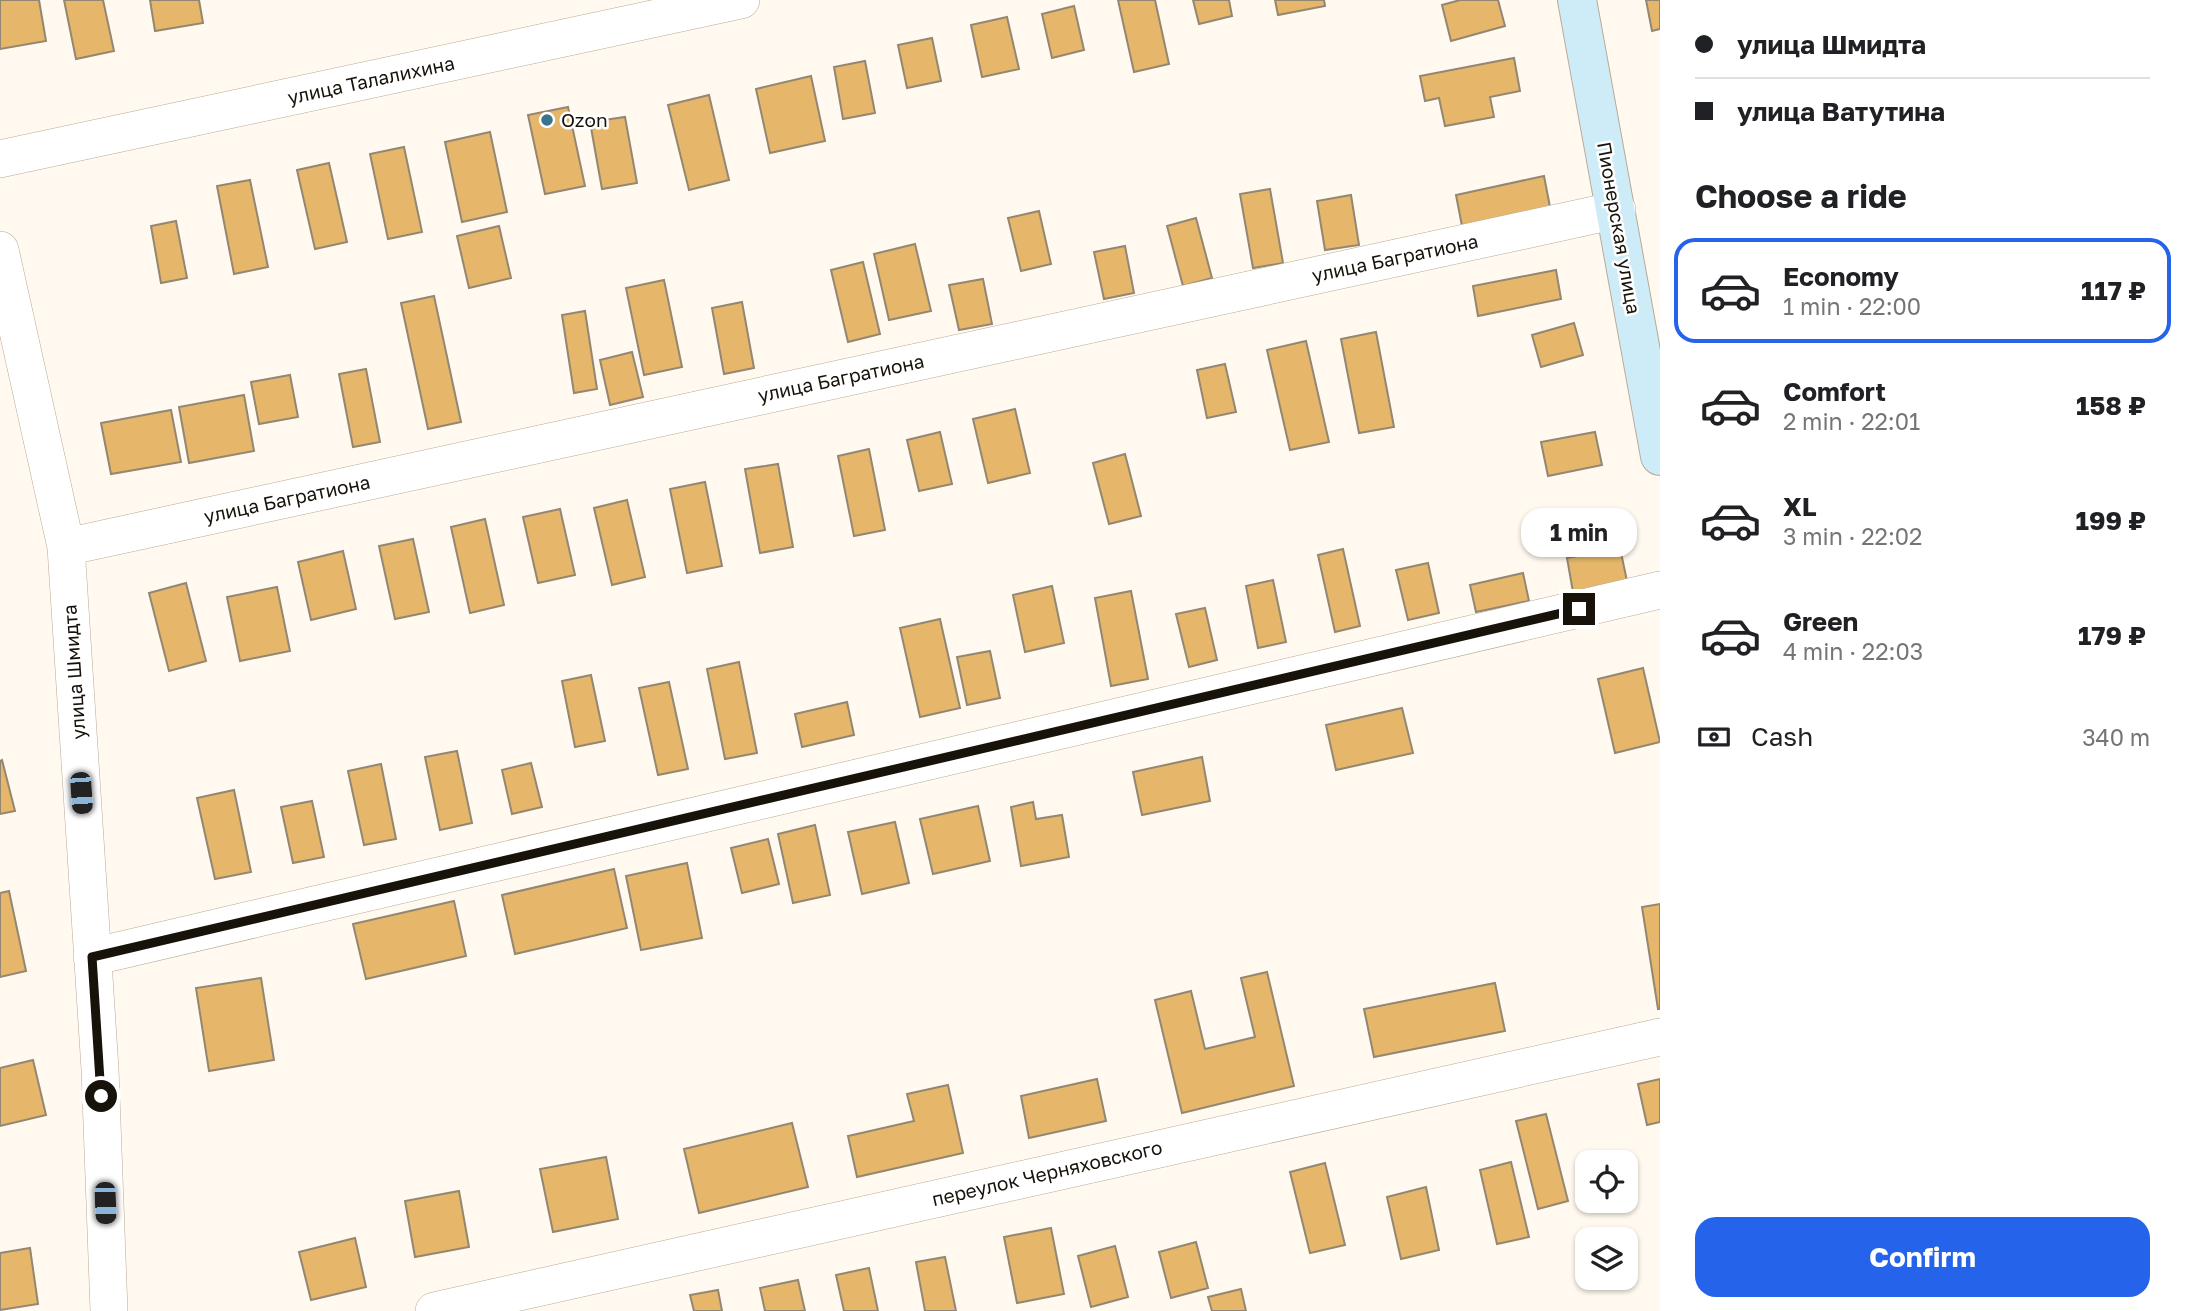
<!DOCTYPE html>
<meta charset="utf-8">
<style>
:root{--surface:#fff;--page:#f6f6f6;--text:#202124;--muted:#757577;--line:#e0e0e0;--accent:#2563eb}
body{margin:0;font-family:"Golos Text",sans-serif;background:var(--page);color:var(--text);height:100vh;display:flex;flex-direction:column;font-size:26px;white-space:nowrap}
*{box-sizing:border-box;margin:0}
p{font-size:23px;color:var(--muted)}
.icon{flex:none;width:38px;height:38px;fill:none;stroke:currentColor;stroke-width:2;stroke-linecap:round;stroke-linejoin:round}
.map{position:relative;flex:1;overflow:hidden}
.side{display:flex;flex-direction:column;background:var(--surface);width:525px}
.side>*{flex:none}
.guide{display:grid;align-content:center;height:154px;padding:0 35px;background:var(--surface)}
.controls{position:absolute;left:1575px;top:1150px;display:grid;gap:14px}
.controls a{display:grid;place-items:center;width:63px;height:63px;border-radius:14px;background:var(--surface);box-shadow:0 2px 5px #0004;font-size:35px}
.end{position:absolute;width:32px;height:32px;margin:-16px;border:9px solid #17120a;background:#fff;box-shadow:0 0 0 4px #fff}
.from{border-radius:50%}
.bubble{position:absolute;height:49px;border-radius:21px;background:var(--surface);box-shadow:0 2px 5px #0004;font-size:23px;font-weight:700;line-height:49px;text-align:center}
.car{position:absolute;width:21px;height:42px;margin:-21px -10px;border-radius:9px;box-shadow:0 0 5px 2px #0007;background:linear-gradient(#222 24%,#8ab4d8 0 40%,#222 0 76%,#8ab4d8 0 86%,#222 0)}
.guide b{display:flex;align-items:center;gap:24px;height:66px;font-size:26px}
.guide b+b{border-top:2px solid var(--line)}
.guide i{width:18px;height:18px;background:var(--text)}
ul{padding:0;list-style:none}
li{display:flex;align-items:center;gap:21px;height:105px;margin:0 14px 10px;padding:0 21px;border:4px solid transparent;border-radius:21px}
li div{flex:1}
li b{display:block;font-size:26px}
li em{font-style:normal;font-weight:700}
li.current{border-color:var(--accent)}
li>.icon{width:63px;height:63px;stroke-width:1.5}
h2{padding:0 35px;font-size:32px;line-height:84px}
.pay{display:flex;align-items:center;gap:18px;height:77px;padding:0 35px;font-size:26px}
.pay p{margin-inline-start:auto}
.action{display:flex;gap:14px;margin-top:auto;padding:14px 35px}
.action a{flex:1;height:80px;border-radius:21px;background:var(--accent);color:#fff;font-size:28px;font-weight:700;line-height:80px;text-align:center}
main{display:flex;flex:1;min-height:0}
.map>svg:first-child{display:block}
.building{fill:#e6b76a;stroke:#948772;stroke-width:2}
.lines{fill:none;stroke-linecap:round;stroke-linejoin:round}
.street-casing{stroke:#b9aa95;stroke-width:38}
.secondary-casing{stroke:#b9aa95;stroke-width:40}
.street{stroke:#fff;stroke-width:37}
.secondary{stroke:#cdecf8;stroke-width:38}
.route{stroke:#17120a;stroke-width:9}
.poi-dot{fill:#39738c;stroke:#fff;stroke-width:2.5}
.labels{text-anchor:middle;stroke-width:5;stroke-linejoin:round;paint-order:stroke}
.street-label{font-size:19px;fill:#17120a;stroke:#fff}
.poi-label{font-size:19px;fill:#17120a;stroke:#fff;text-anchor:start}
</style>
<main>
<div class="map">
<svg width="1660" height="1311" viewBox="0 0 1660 1311">
<rect width="100%" height="100%" fill="#fff9f0"/>
<path class="building" d="M 0,0 L 39,0 L 46,41 L 0,49 Z
M 64,0 L 103,0 L 114,51 L 76,59 Z
M 150,0 L 199,0 L 203,23 L 155,31 Z
M 1118,0 L 1155,0 L 1169,64 L 1134,72 Z
M 1193,0 L 1229,0 L 1232,16 L 1199,24 Z
M 1275,0 L 1324,0 L 1325,6 L 1278,15 Z
M 1460,0 L 1498,0 L 1505,26 L 1451,41 L 1442,5 Z
M 1646,0 L 1660,0 L 1660,29 L 1652,31 Z
M 1074,6 L 1084,50 L 1052,58 L 1042,14 Z
M 1007,17 L 1019,69 L 982,77 L 971,25 Z
M 932,38 L 941,81 L 907,88 L 898,45 Z
M 1514,58 L 1520,91 L 1490,97 L 1494,117 L 1445,126 L 1439,98 L 1425,101 L 1420,76 Z
M 865,61 L 875,113 L 843,119 L 834,67 Z
M 811,76 L 825,141 L 770,153 L 756,89 Z
M 709,95 L 729,180 L 689,190 L 668,105 Z
M 568,107 L 585,186 L 545,194 L 528,115 Z
M 625,117 L 637,183 L 602,189 L 590,122 Z
M 490,132 L 507,212 L 462,222 L 445,142 Z
M 404,147 L 422,232 L 388,239 L 370,154 Z
M 329,163 L 347,242 L 315,249 L 297,170 Z
M 1544,176 L 1550,207 L 1462,226 L 1456,195 Z
M 250,180 L 268,267 L 234,274 L 217,186 Z
M 1270,189 L 1283,263 L 1253,268 L 1240,194 Z
M 1351,195 L 1359,245 L 1325,250 L 1317,201 Z
M 1039,211 L 1051,264 L 1021,271 L 1008,218 Z
M 1196,218 L 1212,278 L 1183,286 L 1167,226 Z
M 176,221 L 187,278 L 161,283 L 151,226 Z
M 499,226 L 511,278 L 469,288 L 457,236 Z
M 915,244 L 931,311 L 889,320 L 874,254 Z
M 1125,246 L 1134,293 L 1104,299 L 1094,252 Z
M 863,262 L 880,334 L 848,342 L 831,270 Z
M 1556,270 L 1561,299 L 1478,316 L 1473,286 Z
M 983,279 L 992,324 L 959,330 L 949,285 Z
M 664,280 L 682,367 L 644,375 L 626,288 Z
M 434,296 L 461,422 L 428,429 L 401,303 Z
M 742,302 L 754,368 L 724,374 L 712,308 Z
M 585,311 L 597,389 L 574,393 L 562,315 Z
M 1574,323 L 1583,355 L 1541,367 L 1532,335 Z
M 1376,332 L 1394,427 L 1359,433 L 1341,339 Z
M 1306,341 L 1329,442 L 1290,450 L 1267,350 Z
M 632,352 L 643,397 L 610,405 L 600,360 Z
M 1225,364 L 1236,412 L 1207,418 L 1197,370 Z
M 366,369 L 380,442 L 353,447 L 339,374 Z
M 290,375 L 298,417 L 259,424 L 251,382 Z
M 244,395 L 254,451 L 189,463 L 179,407 Z
M 1015,409 L 1030,473 L 988,483 L 973,419 Z
M 171,410 L 181,462 L 111,474 L 101,423 Z
M 940,432 L 952,484 L 919,491 L 907,440 Z
M 1595,432 L 1602,465 L 1548,476 L 1541,442 Z
M 869,449 L 885,530 L 854,536 L 838,456 Z
M 1125,454 L 1141,516 L 1109,524 L 1093,463 Z
M 778,464 L 793,547 L 760,553 L 745,469 Z
M 705,482 L 722,566 L 687,573 L 670,489 Z
M 627,500 L 645,577 L 612,585 L 594,508 Z
M 560,509 L 575,575 L 538,583 L 523,517 Z
M 485,519 L 504,605 L 470,613 L 451,527 Z
M 413,539 L 429,612 L 395,619 L 379,546 Z
M 1620,548 L 1627,581 L 1573,592 L 1567,558 Z
M 1343,549 L 1360,626 L 1335,632 L 1318,555 Z
M 343,551 L 356,609 L 311,620 L 298,562 Z
M 1428,563 L 1439,613 L 1408,620 L 1396,570 Z
M 1523,573 L 1529,601 L 1476,612 L 1470,585 Z
M 1273,580 L 1286,642 L 1258,648 L 1246,586 Z
M 186,583 L 206,661 L 169,671 L 149,593 Z
M 1052,586 L 1064,643 L 1025,652 L 1013,595 Z
M 277,587 L 290,651 L 240,661 L 227,597 Z
M 1131,591 L 1148,679 L 1111,686 L 1095,598 Z
M 1205,608 L 1217,660 L 1189,667 L 1176,614 Z
M 940,619 L 960,708 L 920,717 L 900,628 Z
M 990,651 L 1000,698 L 967,705 L 957,657 Z
M 739,662 L 757,753 L 725,759 L 707,669 Z
M 1643,668 L 1660,742 L 1615,753 L 1598,679 Z
M 591,675 L 605,741 L 575,747 L 562,681 Z
M 669,682 L 688,769 L 658,775 L 639,688 Z
M 847,702 L 854,735 L 802,747 L 795,714 Z
M 1402,708 L 1413,753 L 1336,770 L 1326,725 Z
M 457,751 L 472,823 L 440,830 L 425,757 Z
M 1202,757 L 1210,801 L 1142,815 L 1133,772 Z
M 2,760 L 15,811 L 0,814 L 0,761 Z
M 531,763 L 542,807 L 512,814 L 502,770 Z
M 381,764 L 396,839 L 364,845 L 348,771 Z
M 234,790 L 251,872 L 215,879 L 197,798 Z
M 312,801 L 324,857 L 293,863 L 281,807 Z
M 1033,802 L 1036,819 L 1062,815 L 1069,857 L 1021,866 L 1011,807 Z
M 978,806 L 990,861 L 933,874 L 920,819 Z
M 895,822 L 909,883 L 862,894 L 848,832 Z
M 815,825 L 830,895 L 793,903 L 778,834 Z
M 768,839 L 779,884 L 742,893 L 731,848 Z
M 687,863 L 702,938 L 641,950 L 626,876 Z
M 614,869 L 627,928 L 515,954 L 502,895 Z
M 9,891 L 26,971 L 0,977 L 0,893 Z
M 454,901 L 466,956 L 366,979 L 353,924 Z
M 1660,904 L 1660,1009 L 1658,1009 L 1642,907 Z
M 1267,972 L 1294,1086 L 1182,1113 L 1155,1000 L 1191,991 L 1205,1049 L 1255,1037 L 1241,978 Z
M 261,978 L 274,1060 L 209,1071 L 196,988 Z
M 1495,983 L 1505,1031 L 1374,1057 L 1364,1009 Z
M 33,1060 L 46,1115 L 0,1126 L 0,1068 Z
M 1097,1079 L 1106,1121 L 1029,1138 L 1021,1096 Z
M 1660,1079 L 1660,1122 L 1647,1125 L 1638,1084 Z
M 948,1085 L 963,1153 L 857,1177 L 848,1136 L 914,1121 L 907,1094 Z
M 1546,1114 L 1568,1201 L 1538,1209 L 1516,1121 Z
M 792,1123 L 808,1187 L 699,1213 L 684,1149 Z
M 606,1157 L 618,1219 L 553,1232 L 540,1169 Z
M 1511,1162 L 1529,1237 L 1497,1244 L 1480,1170 Z
M 1325,1163 L 1345,1245 L 1310,1253 L 1290,1172 Z
M 1426,1187 L 1439,1250 L 1401,1259 L 1387,1197 Z
M 459,1191 L 469,1247 L 415,1257 L 405,1201 Z
M 1051,1228 L 1064,1294 L 1017,1303 L 1004,1237 Z
M 355,1238 L 366,1287 L 311,1300 L 299,1252 Z
M 1196,1242 L 1208,1288 L 1171,1298 L 1159,1252 Z
M 1115,1246 L 1128,1297 L 1091,1307 L 1078,1256 Z
M 30,1248 L 38,1304 L 0,1310 L 0,1253 Z
M 945,1257 L 956,1311 L 925,1311 L 916,1262 Z
M 869,1268 L 878,1311 L 844,1311 L 836,1275 Z
M 798,1280 L 805,1311 L 765,1311 L 760,1288 Z
M 1241,1289 L 1246,1311 L 1212,1311 L 1208,1297 Z
M 718,1290 L 722,1311 L 694,1311 L 690,1295 Z"/>
<g class="lines">
<g class="street-casing">
<path id="street" d="M 0,159 L 741,0
M 0,250 L 66,547 L 100,1069 L 109,1311
M 66,547 L 1617,210
M 92,957 L 1660,590
M 434,1311 L 1660,1037"/>
</g>
<g class="secondary-casing">
<path id="secondary" d="M 1577,0 L 1660,456"/>
</g>
<use href="#street" class="street"/>
<use href="#secondary" class="secondary"/>
</g>
<g class="lines">
<path class="route" d="M 101,1096 L 92,957 L 1579,609"/>
</g>
<circle class="poi-dot" cx="547" cy="120" r="7"/>
<g class="labels">
<g class="street-label">
<text transform="translate(371 80) rotate(-12)" y="7">улица Талалихина</text>
<text transform="translate(1619 228) rotate(80)" y="7">Пионерская улица</text>
<text transform="translate(1395 258) rotate(-12)" y="7">улица Багратиона</text>
<text transform="translate(841 378) rotate(-12)" y="7">улица Багратиона</text>
<text transform="translate(287 499) rotate(-12)" y="7">улица Багратиона</text>
<text transform="translate(74 672) rotate(-94)" y="7">улица Шмидта</text>
<text transform="translate(1047 1173) rotate(-13)" y="7">переулок Черняховского</text>
</g>
<g class="poi-label">
<text x="561" y="127">Ozon</text>
</g>
</g>
</svg>
<div class="controls">
<a><svg class="icon" aria-label="locate" viewBox="0 0 24 24"><circle cx="12" cy="12" r="6"/><path d="M12 2v4M12 18v4M2 12h4M18 12h4"/></svg></a>
<a><svg class="icon" aria-label="layers" viewBox="0 0 24 24"><path d="M12 4l9 5-9 5-9-5zM3 14l9 5 9-5"/></svg></a>
</div>
<i class="end from" style="left:101px;top:1096px"></i>
<i class="end" style="left:1579px;top:609px"></i>
<div class="bubble" style="left:1521px;top:508px;width:116px">1 min</div>
<i class="car" style="left:81px;top:793px;rotate:176deg"></i>
<i class="car" style="left:105px;top:1203px;rotate:178deg"></i>
</div>
<section class="side">
<div class="guide">
<b><i class="from"></i>улица Шмидта</b>
<b><i></i>улица Ватутина</b>
</div>
<h2>Choose a ride</h2>
<ul>
<li class="current"><svg class="icon" aria-label="car" viewBox="0 0 24 24"><path d="M5 17H2v-5l4-1 3-4h7l3 4 3 1v5h-3M9 17h6M6 11h13"/><circle cx="7" cy="17" r="2"/><circle cx="17" cy="17" r="2"/></svg><div><b>Economy</b><p>1 min · 22:00</p></div><em>117 ₽</em></li>
<li><svg class="icon" aria-label="car" viewBox="0 0 24 24"><path d="M5 17H2v-5l4-1 3-4h7l3 4 3 1v5h-3M9 17h6M6 11h13"/><circle cx="7" cy="17" r="2"/><circle cx="17" cy="17" r="2"/></svg><div><b>Comfort</b><p>2 min · 22:01</p></div><em>158 ₽</em></li>
<li><svg class="icon" aria-label="car" viewBox="0 0 24 24"><path d="M5 17H2v-5l4-1 3-4h7l3 4 3 1v5h-3M9 17h6M6 11h13"/><circle cx="7" cy="17" r="2"/><circle cx="17" cy="17" r="2"/></svg><div><b>XL</b><p>3 min · 22:02</p></div><em>199 ₽</em></li>
<li><svg class="icon" aria-label="car" viewBox="0 0 24 24"><path d="M5 17H2v-5l4-1 3-4h7l3 4 3 1v5h-3M9 17h6M6 11h13"/><circle cx="7" cy="17" r="2"/><circle cx="17" cy="17" r="2"/></svg><div><b>Green</b><p>4 min · 22:03</p></div><em>179 ₽</em></li>
</ul>
<div class="pay"><svg class="icon" aria-label="cash" viewBox="0 0 24 24"><path d="M3 7h18v10H3z"/><circle cx="12" cy="12" r="2"/></svg>Cash<p>340 m</p></div>
<div class="action"><a>Confirm</a></div>
</section>
</main>
